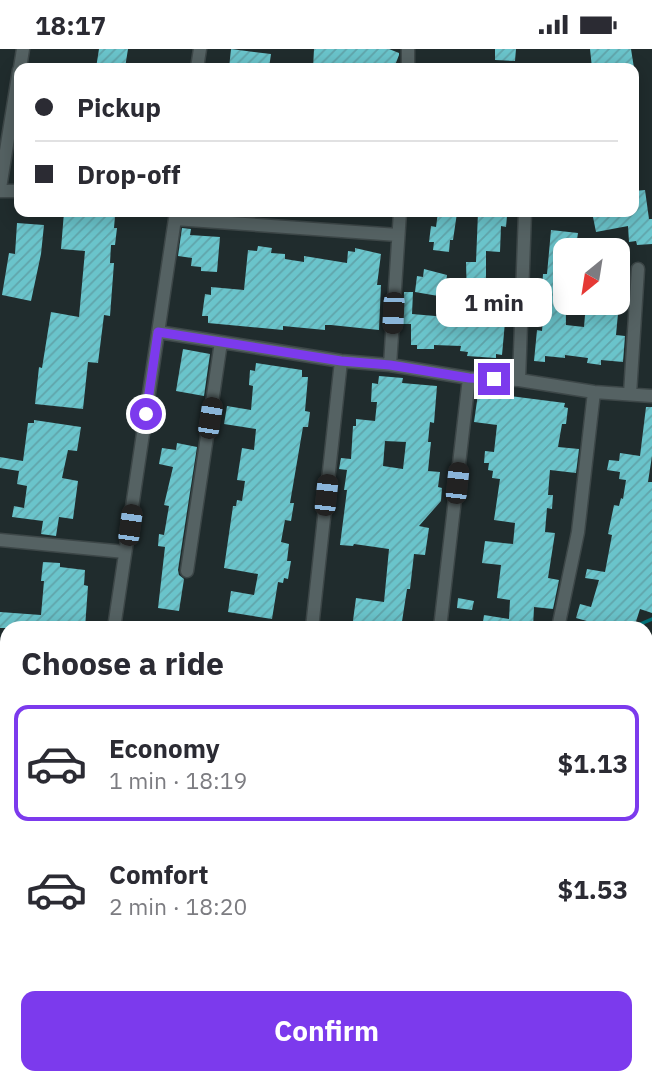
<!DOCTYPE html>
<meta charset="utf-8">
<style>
:root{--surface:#fff;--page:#f7f7f7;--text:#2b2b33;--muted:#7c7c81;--line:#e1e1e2;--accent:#7c3aed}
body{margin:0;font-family:"IBM Plex Sans",sans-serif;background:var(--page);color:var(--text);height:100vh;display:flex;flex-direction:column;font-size:26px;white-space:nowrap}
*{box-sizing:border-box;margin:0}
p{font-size:23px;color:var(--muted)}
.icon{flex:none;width:38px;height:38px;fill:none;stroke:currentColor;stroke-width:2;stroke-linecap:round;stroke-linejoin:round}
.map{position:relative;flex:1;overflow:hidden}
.details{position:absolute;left:0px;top:572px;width:653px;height:464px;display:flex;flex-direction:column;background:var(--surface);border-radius:21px 21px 0 0;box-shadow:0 4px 18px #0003}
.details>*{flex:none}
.hud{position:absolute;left:14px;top:14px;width:625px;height:154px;border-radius:14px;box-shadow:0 4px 18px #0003;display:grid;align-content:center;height:154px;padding:0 21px;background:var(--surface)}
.needle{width:46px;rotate:210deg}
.controls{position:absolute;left:553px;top:189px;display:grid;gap:14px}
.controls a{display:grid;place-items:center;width:77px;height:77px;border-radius:14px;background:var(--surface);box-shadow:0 4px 18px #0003;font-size:35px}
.end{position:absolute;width:32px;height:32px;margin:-16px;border:9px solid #7c3aed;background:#fff;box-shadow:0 0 0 4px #fff}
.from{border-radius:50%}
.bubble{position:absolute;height:49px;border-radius:14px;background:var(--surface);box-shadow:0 4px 18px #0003;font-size:23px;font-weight:800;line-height:49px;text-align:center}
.car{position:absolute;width:21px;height:42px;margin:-21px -10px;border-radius:9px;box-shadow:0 0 5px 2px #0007;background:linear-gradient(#222 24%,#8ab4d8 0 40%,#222 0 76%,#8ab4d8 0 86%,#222 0)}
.hud b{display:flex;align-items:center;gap:24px;height:66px;font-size:26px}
.hud b+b{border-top:2px solid var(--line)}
.hud i{width:18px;height:18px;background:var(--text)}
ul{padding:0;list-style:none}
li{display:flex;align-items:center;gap:21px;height:116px;margin:0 14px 10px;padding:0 7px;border:4px solid transparent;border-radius:14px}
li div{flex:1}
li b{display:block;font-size:26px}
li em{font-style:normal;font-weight:800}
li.current{border-color:var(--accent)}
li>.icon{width:63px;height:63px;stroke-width:1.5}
h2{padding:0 21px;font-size:32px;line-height:84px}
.action{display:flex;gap:14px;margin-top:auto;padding:14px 21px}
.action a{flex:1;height:80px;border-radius:14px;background:var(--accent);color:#fff;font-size:28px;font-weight:800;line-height:80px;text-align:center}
.status{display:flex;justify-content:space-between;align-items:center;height:49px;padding:0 35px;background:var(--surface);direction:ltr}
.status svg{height:19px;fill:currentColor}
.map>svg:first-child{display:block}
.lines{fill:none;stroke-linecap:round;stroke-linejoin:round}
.stream{stroke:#00737a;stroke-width:3.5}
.building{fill:url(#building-hatch);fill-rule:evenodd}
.street-casing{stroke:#3d4748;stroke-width:15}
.street{stroke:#556263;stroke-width:12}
.route{stroke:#7c3aed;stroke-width:9}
</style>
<div class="status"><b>18:17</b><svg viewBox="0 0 49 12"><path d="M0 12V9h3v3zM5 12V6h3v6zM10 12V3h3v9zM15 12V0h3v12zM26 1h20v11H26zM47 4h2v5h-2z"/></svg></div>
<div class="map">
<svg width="652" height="1035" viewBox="0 0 652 1035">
<defs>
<pattern id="building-hatch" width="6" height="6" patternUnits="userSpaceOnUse" patternTransform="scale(1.75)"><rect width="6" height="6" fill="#6ac4cb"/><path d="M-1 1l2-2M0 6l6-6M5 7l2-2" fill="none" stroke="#60a4aa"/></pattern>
</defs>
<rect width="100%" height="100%" fill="#202c2d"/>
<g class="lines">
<path class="stream" d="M 637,579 L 638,576 L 652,570
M 0,963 L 7,976
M 35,1029 L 38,1035
M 460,1035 L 464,1029"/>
</g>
<path class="building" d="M 99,0 L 128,0 L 125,19 L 96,19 Z
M 231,0 L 271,5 L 269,19 L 229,19 Z
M 314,0 L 389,0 L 399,4 L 399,6 L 394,19 L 313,19 Z
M 495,0 L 516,0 L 515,12 L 495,11 Z
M 590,0 L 631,0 L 634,19 L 592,19 Z
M 645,141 L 649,170 L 652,170 L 652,195 L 637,196 L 636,192 L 629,193 L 628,177 L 596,183 L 592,163 L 634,163 L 634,142 Z
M 64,163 L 115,167 L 114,179 L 117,179 L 115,196 L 111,196 L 110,214 L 114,214 L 110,267 L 104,266 L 98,314 L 88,313 L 83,360 L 35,355 L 39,318 L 42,319 L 51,263 L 79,268 L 85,202 L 61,200 Z
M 438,163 L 457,164 L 453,191 L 450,191 L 449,203 L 433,201 L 434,193 L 429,193 L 431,177 L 436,178 Z
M 478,163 L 502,163 L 502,167 L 507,167 L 506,178 L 501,177 L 500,203 L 486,202 L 486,232 L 491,232 L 492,252 L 467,252 L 466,213 L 476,213 Z
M 17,174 L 44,176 L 41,205 L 31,252 L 2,246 L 9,204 L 15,205 Z
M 182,179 L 191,180 L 190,186 L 220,188 L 217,223 L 201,222 L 201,218 L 191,217 L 192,209 L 178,207 Z
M 551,181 L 578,184 L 577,191 L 609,195 L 608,201 L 565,201 L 566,276 L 584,278 L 586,254 L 619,254 L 616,286 L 625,287 L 623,313 L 601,311 L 601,316 L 587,314 L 588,309 L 565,306 L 565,309 L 545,307 L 545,313 L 534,312 L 537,281 L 542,282 L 544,257 L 541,256 L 543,225 L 547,225 Z
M 258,197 L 272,199 L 271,204 L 285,205 L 285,210 L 304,213 L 304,207 L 347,214 L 348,202 L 355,203 L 355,199 L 381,205 L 377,236 L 381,236 L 379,281 L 331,276 L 325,276 L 325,281 L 283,277 L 283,281 L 208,274 L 208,267 L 202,267 L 205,245 L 211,246 L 211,238 L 244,241 L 248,201 L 257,202 Z
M 424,220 L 447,226 L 444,248 L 415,243 L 417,227 L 423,228 Z
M 404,243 L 413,243 L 412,265 L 505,273 L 502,306 L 496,305 L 496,309 L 467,307 L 468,303 L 460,302 L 461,297 L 434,296 L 434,300 L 417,300 L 417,296 L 411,296 L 411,275 L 403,275 Z
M 183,300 L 210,305 L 204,347 L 176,342 Z
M 256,314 L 302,321 L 302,328 L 308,328 L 305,362 L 310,363 L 308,378 L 303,378 L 290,454 L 294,454 L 291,472 L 285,471 L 281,493 L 289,495 L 287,512 L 291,512 L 288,530 L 284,529 L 283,534 L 278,533 L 272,570 L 228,563 L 231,542 L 254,546 L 258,525 L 224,519 L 233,457 L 236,457 L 237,451 L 242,452 L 245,432 L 237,431 L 242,399 L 254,401 L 256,380 L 224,375 L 227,357 L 251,361 L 253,337 L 249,336 L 250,321 L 255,322 Z
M 379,327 L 403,329 L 402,334 L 437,337 L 434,374 L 430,373 L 428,393 L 431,393 L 428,422 L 440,423 L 438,438 L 442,439 L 441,452 L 419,477 L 429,479 L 425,506 L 414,505 L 410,540 L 407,540 L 401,579 L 352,579 L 356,549 L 384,553 L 389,500 L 354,495 L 353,497 L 340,496 L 347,441 L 344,441 L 347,421 L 339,420 L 341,409 L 351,410 L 353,377 L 356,377 L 356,370 L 375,372 L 377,353 L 371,353 L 372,334 L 378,335 ZM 385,392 L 406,393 L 403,420 L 383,417 Z
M 479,338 L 504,339 L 503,346 L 565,354 L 564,358 L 568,359 L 566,375 L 562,375 L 558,398 L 579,400 L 576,424 L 550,421 L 548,446 L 553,446 L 552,460 L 547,459 L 545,483 L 555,484 L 548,529 L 559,531 L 553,560 L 534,558 L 533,579 L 482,579 L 484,566 L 509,570 L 510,551 L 497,549 L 501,516 L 482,514 L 485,492 L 513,495 L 515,474 L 494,471 L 500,430 L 492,429 L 493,422 L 488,421 L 489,414 L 484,414 L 485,402 L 494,403 L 497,376 L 474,373 Z
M 646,358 L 652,358 L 652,407 L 648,433 L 652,433 L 652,564 L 640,560 L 634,579 L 618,575 L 617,579 L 612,579 L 576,569 L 580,555 L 591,558 L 599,531 L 585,529 L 587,520 L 605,523 L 612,486 L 608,485 L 614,456 L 619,457 L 621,449 L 623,450 L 626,431 L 619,430 L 620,423 L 607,421 L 609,411 L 619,412 L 620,404 L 640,407 Z
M 34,371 L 81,378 L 77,402 L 68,401 L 62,429 L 78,432 L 73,470 L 59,468 L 56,487 L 41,485 L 43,472 L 12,468 L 14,457 L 24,459 L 27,437 L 17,435 L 19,422 L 0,419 L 0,408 L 23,412 L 28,374 L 34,374 Z
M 177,394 L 197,398 L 178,521 L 179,526 L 184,530 L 179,562 L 158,559 L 165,498 L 158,497 L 159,485 L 164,486 L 169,457 L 164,456 L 173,418 L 159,415 L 162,399 L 176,401 Z
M 43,513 L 60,514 L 60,518 L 85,521 L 84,536 L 88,537 L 85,579 L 0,579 L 0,563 L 41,566 L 44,532 L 41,532 Z
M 458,549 L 474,552 L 472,561 L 457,559 Z"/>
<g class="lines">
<g class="street-casing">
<path id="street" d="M 408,0 L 408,19
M 20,19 L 23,0
M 197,19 L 200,0
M 0,139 L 19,21
M 0,142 L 19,142
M 175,170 L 398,186
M 158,283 L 341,312 L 390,316 L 469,329 L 519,331 L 594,343 L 652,347
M 390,316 L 400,163
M 519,331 L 525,163
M 630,345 L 638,220
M 0,491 L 125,503
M 187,522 L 221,293
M 114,579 L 176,163
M 312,579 L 341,312
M 440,579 L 469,329
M 558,579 L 578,483 L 594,343
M 646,888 L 652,898
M 646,969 L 652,965
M 234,1029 L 244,1035
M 366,1035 L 370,1029
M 543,1035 L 551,1029"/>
</g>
<use href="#street" class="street"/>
</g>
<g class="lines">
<path class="route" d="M 146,365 L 158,283 L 341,312 L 390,316 L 469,329 L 494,330"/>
</g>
</svg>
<div class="controls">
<a><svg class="needle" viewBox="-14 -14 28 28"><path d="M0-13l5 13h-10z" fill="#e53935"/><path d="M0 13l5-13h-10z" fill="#7c7c81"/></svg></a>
</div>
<i class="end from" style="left:146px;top:365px"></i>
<i class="end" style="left:494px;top:330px"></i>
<div class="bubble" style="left:436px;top:229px;width:116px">1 min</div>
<i class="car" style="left:393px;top:264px;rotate:183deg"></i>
<i class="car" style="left:210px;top:369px;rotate:9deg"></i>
<i class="car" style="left:457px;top:434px;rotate:6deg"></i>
<i class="car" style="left:326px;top:446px;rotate:6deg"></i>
<i class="car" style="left:130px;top:476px;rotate:8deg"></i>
<div class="hud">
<b><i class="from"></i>Pickup</b>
<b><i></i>Drop-off</b>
</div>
<section class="details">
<h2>Choose a ride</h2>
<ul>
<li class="current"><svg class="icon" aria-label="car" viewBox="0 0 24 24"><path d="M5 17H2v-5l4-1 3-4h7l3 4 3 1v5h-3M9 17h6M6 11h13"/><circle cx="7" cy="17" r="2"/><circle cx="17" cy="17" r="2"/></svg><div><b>Economy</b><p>1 min · 18:19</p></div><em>$1.13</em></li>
<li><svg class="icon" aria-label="car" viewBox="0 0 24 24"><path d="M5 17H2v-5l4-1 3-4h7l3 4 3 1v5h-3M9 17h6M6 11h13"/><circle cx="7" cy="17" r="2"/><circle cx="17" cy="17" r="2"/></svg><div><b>Comfort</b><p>2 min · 18:20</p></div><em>$1.53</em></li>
</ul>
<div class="action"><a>Confirm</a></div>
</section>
</div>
